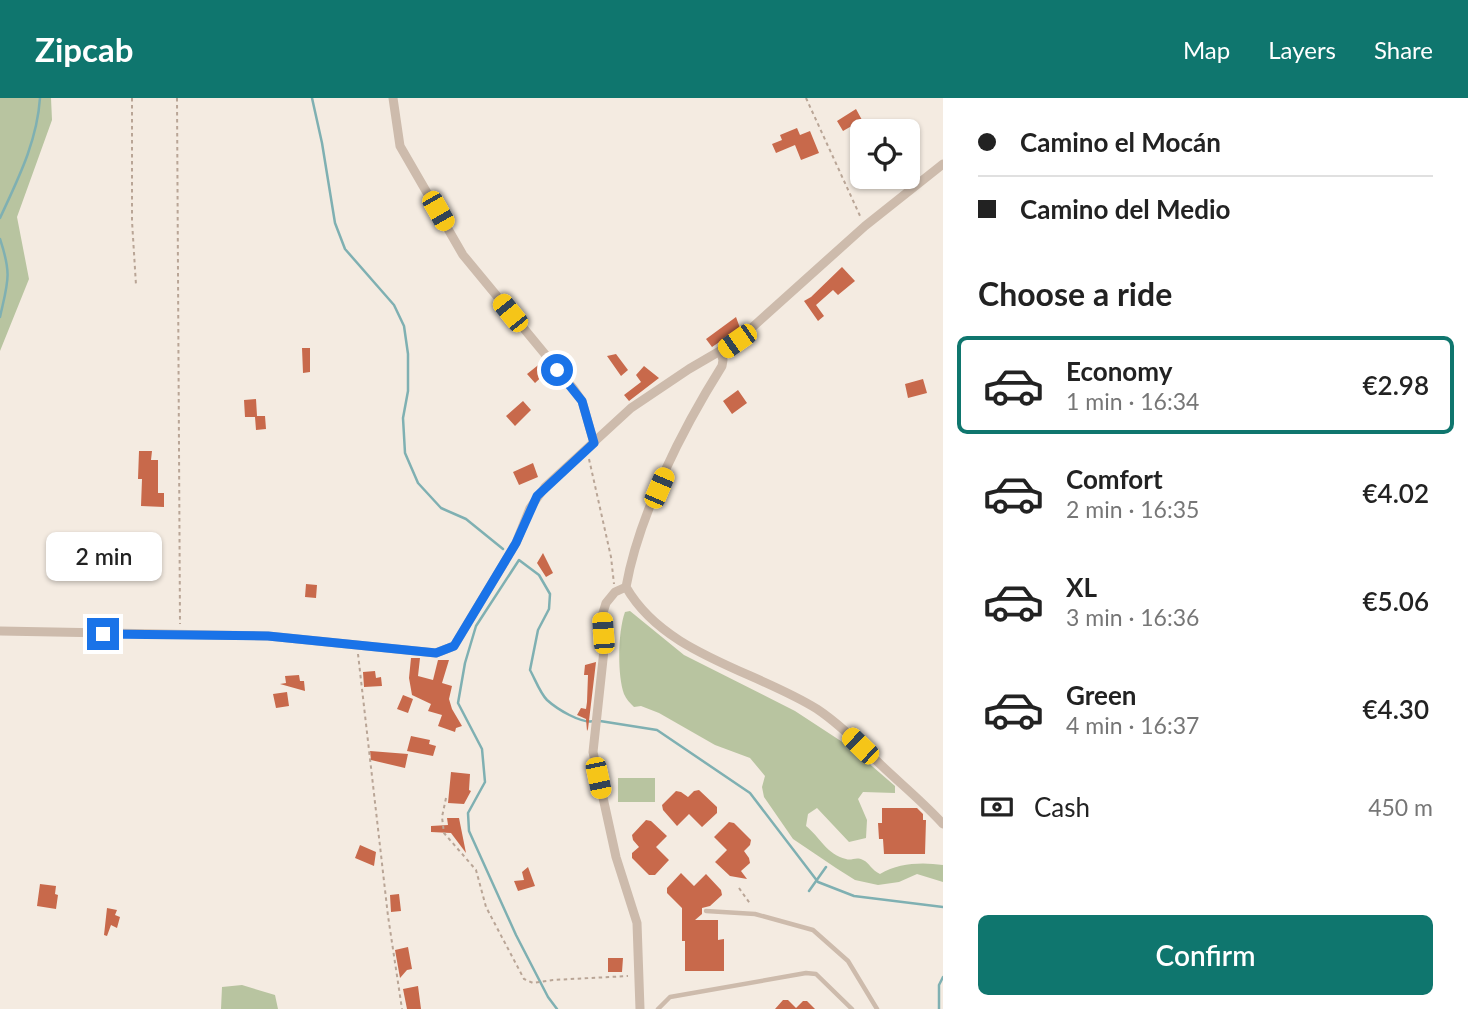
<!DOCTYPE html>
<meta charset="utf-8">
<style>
:root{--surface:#fff;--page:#f2f2f2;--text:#222;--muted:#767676;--line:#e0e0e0;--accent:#0f766e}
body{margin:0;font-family:Lato,sans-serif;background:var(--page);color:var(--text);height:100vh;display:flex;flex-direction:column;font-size:26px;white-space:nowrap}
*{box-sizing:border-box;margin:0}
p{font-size:23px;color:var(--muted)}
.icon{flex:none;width:38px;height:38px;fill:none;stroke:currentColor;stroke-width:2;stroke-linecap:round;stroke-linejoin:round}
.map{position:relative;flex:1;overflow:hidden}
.panel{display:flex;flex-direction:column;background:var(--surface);width:525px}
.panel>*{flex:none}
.top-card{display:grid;align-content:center;height:154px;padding:0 35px;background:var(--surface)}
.controls{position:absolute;left:850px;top:21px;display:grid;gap:14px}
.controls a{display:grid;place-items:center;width:70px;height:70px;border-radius:10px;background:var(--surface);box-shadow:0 2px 5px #0004;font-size:35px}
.end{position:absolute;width:32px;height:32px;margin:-16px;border:9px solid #1a73e8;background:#fff;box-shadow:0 0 0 4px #fff}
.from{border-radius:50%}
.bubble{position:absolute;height:49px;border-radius:10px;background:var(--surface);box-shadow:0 2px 5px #0004;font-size:23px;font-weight:600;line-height:49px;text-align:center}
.car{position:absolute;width:21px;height:42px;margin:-21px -10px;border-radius:9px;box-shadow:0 0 5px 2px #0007;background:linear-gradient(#f5c518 24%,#345 0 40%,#f5c518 0 76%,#345 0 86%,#f5c518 0)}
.top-card b{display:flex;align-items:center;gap:24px;height:66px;font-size:26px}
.top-card b+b{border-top:2px solid var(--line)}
.top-card i{width:18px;height:18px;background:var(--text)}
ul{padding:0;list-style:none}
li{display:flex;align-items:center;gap:21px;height:98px;margin:0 14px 10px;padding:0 21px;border:4px solid transparent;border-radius:10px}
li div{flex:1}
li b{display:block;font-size:26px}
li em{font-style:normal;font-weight:600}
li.active{border-color:var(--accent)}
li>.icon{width:63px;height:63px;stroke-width:1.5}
h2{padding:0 35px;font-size:32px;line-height:84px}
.pay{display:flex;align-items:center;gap:18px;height:77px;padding:0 35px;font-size:26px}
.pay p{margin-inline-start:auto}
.action{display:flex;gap:14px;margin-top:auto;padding:14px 35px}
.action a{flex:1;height:80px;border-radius:10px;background:var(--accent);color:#fff;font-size:28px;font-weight:600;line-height:80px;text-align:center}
header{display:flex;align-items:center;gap:42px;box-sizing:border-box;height:98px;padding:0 35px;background:var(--accent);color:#fff}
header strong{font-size:33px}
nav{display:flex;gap:38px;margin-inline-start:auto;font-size:24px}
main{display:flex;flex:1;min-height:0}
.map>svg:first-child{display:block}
.green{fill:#b8c4a0}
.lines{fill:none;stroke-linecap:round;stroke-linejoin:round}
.stream{stroke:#7fb0b2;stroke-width:2.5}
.building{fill:#c8694b}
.path{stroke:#b9a596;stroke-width:2;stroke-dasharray:3.5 3.5;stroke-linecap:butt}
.lane{stroke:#cdbbac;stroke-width:4.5}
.street{stroke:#cdbbac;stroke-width:9}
.route{stroke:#1a73e8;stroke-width:9}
</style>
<header>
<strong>Zipcab</strong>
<nav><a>Map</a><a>Layers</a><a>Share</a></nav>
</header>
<main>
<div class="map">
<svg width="943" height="911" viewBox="0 0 943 911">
<rect width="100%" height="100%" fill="#f4ebe1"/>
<path class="green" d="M 0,0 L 51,0 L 52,22 L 17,119 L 29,181 L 0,253 Z
M 630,513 L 684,557 L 795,613 L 850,649 L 895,688 L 895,695 L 863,694 L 858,701 L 867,722 L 866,740 L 849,744 L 817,710 L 808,716 L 806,728 C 819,738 827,757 846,761 C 852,763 856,758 863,762 C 870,765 871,772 880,776 C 899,765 921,764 943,767 L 943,784 L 917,776 L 899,784 L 878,787 L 855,782 L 836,770 L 793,741 L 764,699 L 762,689 L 765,678 L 750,660 L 715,647 L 659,615 L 641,608 L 634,609 C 630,605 626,601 624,596 C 617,576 618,533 625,514 Z
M 618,680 L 655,680 L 655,704 L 618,704 Z
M 242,887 L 275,897 L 278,911 L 221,911 L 222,889 Z"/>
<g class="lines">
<path class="stream" d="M 312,0 L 322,45 L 335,125 L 345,151 L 394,207 L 404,228 L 408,256 L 408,293 L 403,320 L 405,355 L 418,385 L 441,410 L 466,421 L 503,451
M 0,120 C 18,81 37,44 40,0
M 0,141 C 12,177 8,183 0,219
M 600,623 L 657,632 L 750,695 L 818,784 L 854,798 L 943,809
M 809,793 L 826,769
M 557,911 L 548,899 L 516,837 L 469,733 L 468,715 L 485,684 L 482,651 L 458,605 L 465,565 L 476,528 L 519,462 L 539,477 L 550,496 L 549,511 L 538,532 L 530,572 C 535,581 540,595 547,602 C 557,611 581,626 594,623
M 939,911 L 939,887 L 943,879"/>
</g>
<path class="building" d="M 856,11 L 862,22 L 843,33 L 837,23 Z
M 797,30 L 800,37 L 810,33 L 819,55 L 801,62 L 795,47 L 776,55 L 772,46 L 782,42 L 780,37 Z
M 842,169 L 855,183 L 838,197 L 833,192 L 816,207 L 824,218 L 818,223 L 804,203 L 811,199 Z
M 736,219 L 740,230 L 712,249 L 706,241 Z
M 302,250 L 310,250 L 310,274 L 303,275 Z
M 616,256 L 628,272 L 621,278 L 607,258 Z
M 542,264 L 549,272 L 535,285 L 527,276 Z
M 644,268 L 659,280 L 629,303 L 624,297 L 641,284 L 636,277 Z
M 923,281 L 927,295 L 908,300 L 905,286 Z
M 738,292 L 747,305 L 732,316 L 723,303 Z
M 256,301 L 257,318 L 265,318 L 266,331 L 256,332 L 255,319 L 245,319 L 244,302 Z
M 523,303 L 531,312 L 515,328 L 506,318 Z
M 139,353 L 152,353 L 151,362 L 158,362 L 158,395 L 164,395 L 164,409 L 141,408 L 142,381 L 138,381 Z
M 533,365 L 538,379 L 519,387 L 513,374 Z
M 543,455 L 553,475 L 546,479 L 537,465 Z
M 306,486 L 317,487 L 316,500 L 305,499 Z
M 411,560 L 420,560 L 418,578 L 433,582 L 438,562 L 449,562 L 442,585 L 452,588 L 449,601 L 452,611 L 462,628 L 456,630 L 455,634 L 438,628 L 442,617 L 428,613 L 431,606 L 412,597 L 409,580 Z
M 596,564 L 588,631 L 587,633 L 586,621 L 577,617 L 581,610 L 586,611 L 587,604 L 588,577 L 584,577 L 585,567 Z
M 375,573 L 376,580 L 381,579 L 382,588 L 364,589 L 363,574 Z
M 299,577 L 300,583 L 304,583 L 305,593 L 280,586 L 286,585 L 285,578 Z
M 287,594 L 289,608 L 276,610 L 273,596 Z
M 403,597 L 413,601 L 408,615 L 397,611 Z
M 411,638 L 430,642 L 429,646 L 436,648 L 433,658 L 407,653 Z
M 370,653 L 408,656 L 405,670 L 371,662 Z
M 451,674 L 470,676 L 469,692 L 471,693 L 464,706 L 448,705 Z
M 699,692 L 717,709 L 717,715 L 702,729 L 689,716 L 677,728 L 663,712 L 662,707 L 676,693 L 681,694 L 688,699 L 694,693 Z
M 882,710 L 917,710 L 923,716 L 923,722 L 926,722 L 925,756 L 884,756 L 883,741 L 879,741 L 878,725 L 882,725 Z
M 447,720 L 459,720 L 466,755 L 451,735 L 431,734 L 431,728 L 448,727 Z
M 646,722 L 651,723 L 667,738 L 656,749 L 669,762 L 655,777 L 649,777 L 632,760 L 632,755 L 639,749 L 633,742 L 632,737 Z
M 729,724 L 734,725 L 751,742 L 750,747 L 744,753 L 749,760 L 750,765 L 741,773 L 747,781 L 730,778 L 715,764 L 727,752 L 714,739 Z
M 360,747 L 376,754 L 374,768 L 355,760 Z
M 528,769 L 535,788 L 518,793 L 514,783 L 524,782 L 522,774 Z
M 681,775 L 694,788 L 706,776 L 721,792 L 722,797 L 710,808 L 702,810 L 702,816 L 695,822 L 718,822 L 718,842 L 724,841 L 724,873 L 685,873 L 685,843 L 682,843 L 682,810 L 667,795 L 667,790 Z
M 40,786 L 56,788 L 55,796 L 58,797 L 56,811 L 37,808 Z
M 399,796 L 401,813 L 391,814 L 390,797 Z
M 107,810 L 117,812 L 115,817 L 120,819 L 117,830 L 111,827 L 107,838 L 104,837 Z
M 408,849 L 412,871 L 407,872 L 400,880 L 395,852 Z
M 608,860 L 623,860 L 622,874 L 608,874 Z
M 418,888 L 421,911 L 407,911 L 403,891 Z
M 783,902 L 788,902 L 796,910 L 803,903 L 807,903 L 815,911 L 775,911 Z"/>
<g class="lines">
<path class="path" d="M 132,0 L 132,123 L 136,187
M 177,0 L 180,526
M 806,0 L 861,120
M 589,361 L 611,459 L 614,486
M 358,556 L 388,818 L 402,911
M 446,700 L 442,719 L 444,735 L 476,772 L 486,809 L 524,881 L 533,885 L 553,882 L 628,878
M 739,790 L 751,807"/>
<path class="lane" d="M 706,813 L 755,816 L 813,832 L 848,863 L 877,911
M 658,911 L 670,899 L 806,875 L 816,876 L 852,911"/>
<path class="street" d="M 393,0 L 400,48 L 463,157 L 573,290 L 582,303 L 594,345
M 721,255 L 723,262 L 722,268 C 683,330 639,416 626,489 C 665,557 755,572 817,611 C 841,627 861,648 881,667 C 902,687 924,705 943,726
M 626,489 L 615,494 L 606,505 L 602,518 L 604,552 L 593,654 L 616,759 L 637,825 L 640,911
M 0,533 L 268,538 L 436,555 L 454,548 L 516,445 L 530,410 L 545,389 L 631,310 L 689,271 L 737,243 L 865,128 L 943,66"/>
</g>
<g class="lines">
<path class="route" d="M 103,536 L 268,538 L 436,555 L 454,548 L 516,445 L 537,398 L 594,345 L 582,303 L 557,272"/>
</g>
</svg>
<div class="controls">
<a><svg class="icon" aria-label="locate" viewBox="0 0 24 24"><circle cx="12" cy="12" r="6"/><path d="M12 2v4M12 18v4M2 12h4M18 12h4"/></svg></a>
</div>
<i class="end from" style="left:557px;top:272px"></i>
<i class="end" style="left:103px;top:536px"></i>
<div class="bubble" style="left:46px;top:434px;width:116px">2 min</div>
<i class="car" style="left:438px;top:113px;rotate:150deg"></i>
<i class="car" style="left:510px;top:215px;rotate:321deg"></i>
<i class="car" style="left:737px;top:243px;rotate:235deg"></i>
<i class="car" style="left:659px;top:390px;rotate:23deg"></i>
<i class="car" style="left:603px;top:535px;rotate:356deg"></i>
<i class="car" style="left:860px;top:648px;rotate:314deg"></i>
<i class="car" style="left:598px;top:680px;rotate:168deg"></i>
</div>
<section class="panel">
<div class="top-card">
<b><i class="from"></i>Camino el Mocán</b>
<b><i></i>Camino del Medio</b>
</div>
<h2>Choose a ride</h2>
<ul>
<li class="active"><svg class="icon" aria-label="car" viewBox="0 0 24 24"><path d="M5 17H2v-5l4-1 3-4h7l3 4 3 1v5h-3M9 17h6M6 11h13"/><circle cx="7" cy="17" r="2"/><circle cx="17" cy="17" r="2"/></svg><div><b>Economy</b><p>1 min · 16:34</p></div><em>€2.98</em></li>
<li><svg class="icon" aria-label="car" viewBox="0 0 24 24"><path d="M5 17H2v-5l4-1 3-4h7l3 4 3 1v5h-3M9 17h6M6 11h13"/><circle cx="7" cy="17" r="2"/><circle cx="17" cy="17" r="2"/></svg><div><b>Comfort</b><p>2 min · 16:35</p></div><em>€4.02</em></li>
<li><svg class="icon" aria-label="car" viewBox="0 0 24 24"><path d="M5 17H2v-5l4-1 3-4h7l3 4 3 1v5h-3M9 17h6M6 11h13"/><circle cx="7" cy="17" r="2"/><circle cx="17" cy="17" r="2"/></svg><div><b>XL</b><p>3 min · 16:36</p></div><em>€5.06</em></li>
<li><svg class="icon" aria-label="car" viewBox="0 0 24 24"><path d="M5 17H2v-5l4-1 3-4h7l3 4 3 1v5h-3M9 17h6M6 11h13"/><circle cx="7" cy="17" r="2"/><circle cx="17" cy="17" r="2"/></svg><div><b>Green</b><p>4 min · 16:37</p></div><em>€4.30</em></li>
</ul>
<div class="pay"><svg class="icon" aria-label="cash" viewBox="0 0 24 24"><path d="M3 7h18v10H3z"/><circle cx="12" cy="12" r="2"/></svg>Cash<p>450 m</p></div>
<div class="action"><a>Confirm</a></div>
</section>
</main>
